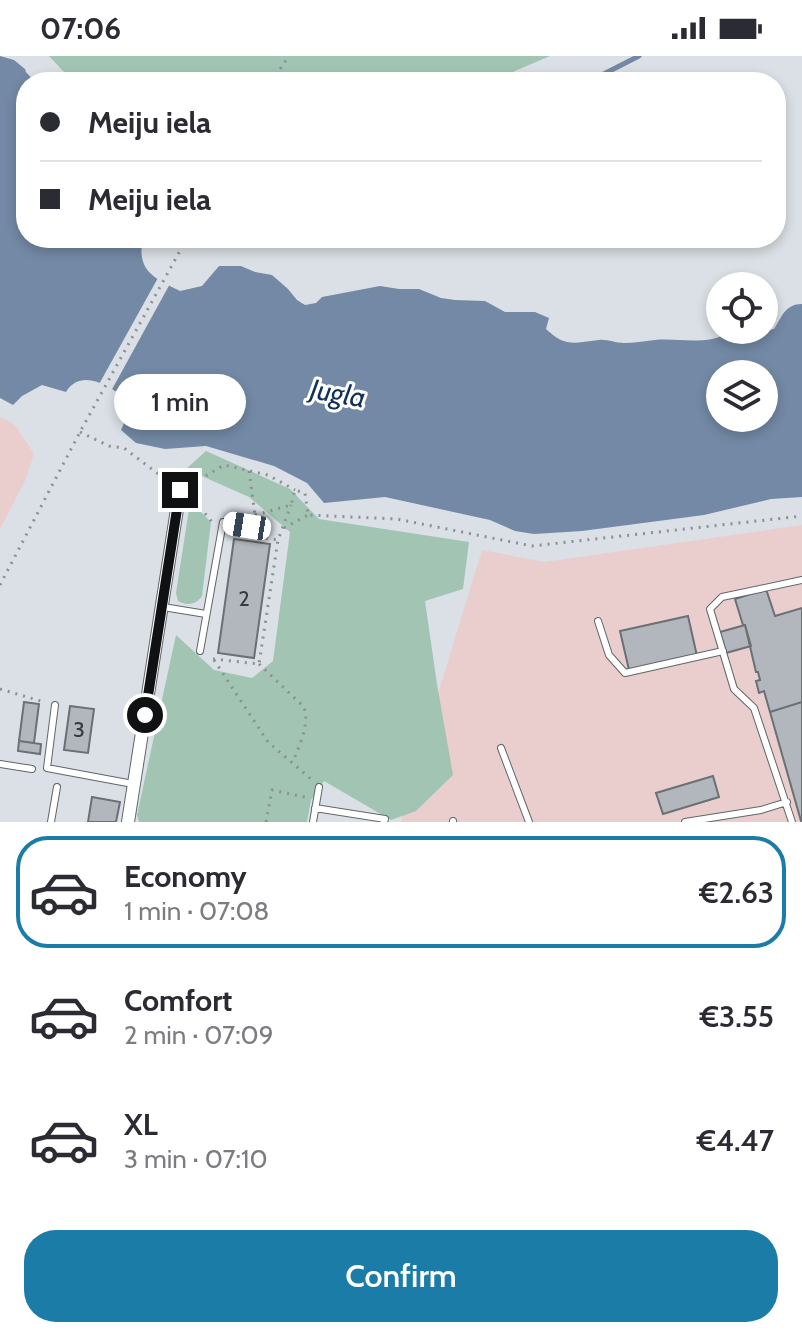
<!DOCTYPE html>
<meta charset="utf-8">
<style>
:root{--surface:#fff;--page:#f7f7f7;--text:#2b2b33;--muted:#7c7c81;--line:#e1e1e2;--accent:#1c7ca8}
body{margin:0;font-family:Cabin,sans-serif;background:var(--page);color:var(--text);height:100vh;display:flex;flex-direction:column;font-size:30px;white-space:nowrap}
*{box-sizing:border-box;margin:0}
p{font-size:26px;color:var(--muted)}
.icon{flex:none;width:44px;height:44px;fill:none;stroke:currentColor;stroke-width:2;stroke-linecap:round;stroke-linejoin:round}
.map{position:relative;height:766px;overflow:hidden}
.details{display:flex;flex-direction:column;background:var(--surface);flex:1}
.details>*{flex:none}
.top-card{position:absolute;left:16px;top:16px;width:770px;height:176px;border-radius:32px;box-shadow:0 4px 12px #0003;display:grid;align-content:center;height:176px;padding:0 24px;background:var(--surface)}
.tools{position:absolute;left:706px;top:216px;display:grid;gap:16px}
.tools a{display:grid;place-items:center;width:72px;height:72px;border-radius:50%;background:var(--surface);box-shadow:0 4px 12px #0003;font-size:40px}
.end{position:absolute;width:36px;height:36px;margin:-18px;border:10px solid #0f1113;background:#fff;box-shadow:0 0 0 4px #fff}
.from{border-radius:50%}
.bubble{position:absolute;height:56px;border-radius:28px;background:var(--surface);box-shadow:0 4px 12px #0003;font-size:26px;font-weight:600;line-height:56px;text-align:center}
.car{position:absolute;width:24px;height:48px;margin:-24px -12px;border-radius:10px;box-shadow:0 0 6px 2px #0007;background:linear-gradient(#fff 24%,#345 0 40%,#fff 0 76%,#345 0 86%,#fff 0)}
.top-card b{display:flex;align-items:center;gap:28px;height:76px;font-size:30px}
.top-card b+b{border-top:2px solid var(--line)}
.top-card i{width:20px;height:20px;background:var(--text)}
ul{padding:14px 0 0;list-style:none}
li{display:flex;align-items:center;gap:24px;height:112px;margin:0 16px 12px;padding:0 8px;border:4px solid transparent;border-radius:32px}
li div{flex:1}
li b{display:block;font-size:30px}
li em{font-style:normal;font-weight:600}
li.current{border-color:var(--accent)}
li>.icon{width:72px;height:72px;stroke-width:1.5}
.cta{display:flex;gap:16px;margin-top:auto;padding:16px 24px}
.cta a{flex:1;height:92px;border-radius:32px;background:var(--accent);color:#fff;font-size:32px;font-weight:600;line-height:92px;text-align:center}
.status{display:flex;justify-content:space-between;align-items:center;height:56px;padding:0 40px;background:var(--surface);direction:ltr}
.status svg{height:22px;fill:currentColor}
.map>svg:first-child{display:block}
.industrial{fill:#e9cecd}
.green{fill:#a2c5b3}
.water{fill:#7389a5;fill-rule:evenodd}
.pier{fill:#dae0e5}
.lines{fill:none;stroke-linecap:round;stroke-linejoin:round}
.stream{stroke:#7389a5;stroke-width:5}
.building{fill:#b1b7bc;stroke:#6a7074;stroke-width:2}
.service-casing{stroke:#60666a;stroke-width:8}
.minor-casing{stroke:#60666a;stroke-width:14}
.path{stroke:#8b9093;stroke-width:3;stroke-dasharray:2 6;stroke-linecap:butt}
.service{stroke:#fff;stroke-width:6}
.minor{stroke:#fff;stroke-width:12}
.route{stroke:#0f1113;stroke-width:10}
.labels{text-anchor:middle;stroke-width:6;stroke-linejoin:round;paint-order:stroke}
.number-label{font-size:22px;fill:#383a3d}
.water-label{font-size:28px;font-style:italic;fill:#113058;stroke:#fff}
</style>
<div class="status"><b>07:06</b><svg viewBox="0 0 49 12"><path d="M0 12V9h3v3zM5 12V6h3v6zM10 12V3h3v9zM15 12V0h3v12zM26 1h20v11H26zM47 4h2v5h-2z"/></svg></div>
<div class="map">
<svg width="802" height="766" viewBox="0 0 802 766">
<rect width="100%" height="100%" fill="#dae0e5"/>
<path class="industrial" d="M 0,361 L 15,369 L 34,398 L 25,425 L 0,473 Z
M 802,469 L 802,766 L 401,766 L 403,752 L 482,494 L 545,506 Z"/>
<path class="green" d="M 49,0 L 550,0 L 489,26 L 78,26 L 62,14 Z
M 206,395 L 290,433 L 319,463 L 469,486 L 463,533 L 425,545 L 437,628 L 453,719 L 416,755 L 391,764 L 324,725 L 311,744 L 307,766 L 139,766 L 137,759 L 176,579 L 214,614 L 252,622 L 273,605 L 290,476 L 249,441 L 186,413 Z
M 189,453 L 200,455 L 211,466 L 202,540 C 196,549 187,550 178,545 L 176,537 Z"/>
<path class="water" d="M 0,0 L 14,4 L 25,13 L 26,16 L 35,26 L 26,26 L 26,182 L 143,182 C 136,215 154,222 180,235 L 202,230 L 219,210 L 241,210 L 255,216 L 272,219 L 288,233 L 297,244 L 305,249 L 316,247 L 322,241 L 380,230 L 399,233 L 419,233 L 441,242 L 455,244 L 485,245 L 505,256 L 535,256 L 549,262 L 546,273 C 553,279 558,284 567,286 C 579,288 588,285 599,284 C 607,283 615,287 624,287 C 634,287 644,285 655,284 C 678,282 703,289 724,279 L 727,281 L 732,281 L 737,274 C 750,274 762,276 774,273 C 782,261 785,248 802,248 L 802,441 L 771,443 L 704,459 L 582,475 L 534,478 L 515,475 L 490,464 L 385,441 L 324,447 L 307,427 L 274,410 L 206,390 L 165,393 L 136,387 L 121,374 L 128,358 L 125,343 C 110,329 80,312 66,336 L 42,329 L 22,340 L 13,349 L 0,342 ZM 720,318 L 764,318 L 764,362 L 720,362 Z"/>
<path class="pier" d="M 159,220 L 171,226 L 110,337 L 98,330 Z"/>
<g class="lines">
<path class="stream" d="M 588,26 L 639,0"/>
</g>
<path class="building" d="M 234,483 L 270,488 L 254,602 L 218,597 Z
M 766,533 L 775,560 L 802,552 L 802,646 L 770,656 L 764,635 L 759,637 L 756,625 L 760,624 L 758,616 L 756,616 L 745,569 L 743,569 L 735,543 Z
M 688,560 L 697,600 L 629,614 L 620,575 Z
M 745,569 L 751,590 L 726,597 L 720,576 Z
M 24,646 L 39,648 L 34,687 L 19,685 Z
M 802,646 L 802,764 L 801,765 L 770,656 Z
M 70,650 L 94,653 L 88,697 L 64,694 Z
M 19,685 L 41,688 L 40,698 L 18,695 Z
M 713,720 L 719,741 L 663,758 L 656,737 Z
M 92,741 L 120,746 L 116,766 L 88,766 Z"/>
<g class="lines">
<g class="service-casing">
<path id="service" d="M 163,551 L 206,558
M 598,565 L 609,599 L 625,617 L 723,595
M 200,595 L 223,466 L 247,470
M 55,649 L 47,712 L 133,728
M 501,692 L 529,766
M 0,708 L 32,713
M 315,752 L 385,763 L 384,766
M 453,765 L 453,766
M 51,766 L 57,731
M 313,766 L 319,731
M 685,766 L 761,754 L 787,746
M 792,766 L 754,652 L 734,633 L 710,553 L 722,541 L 802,524"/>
</g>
<g class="minor-casing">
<path id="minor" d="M 128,766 L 180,434"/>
</g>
<path class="path" d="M 271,26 L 289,0
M 80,376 L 109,390 L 124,392 L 169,426
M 249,415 L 255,459
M 192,428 L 224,409 L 268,419 L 295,434
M 191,451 L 202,454 L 213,467
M 255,459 L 291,449 L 295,434 L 305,437 L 308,459 L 397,463 L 532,490 L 802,460
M 284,472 L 308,459
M 252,478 L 252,480 L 278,484
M 0,529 L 80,376 L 187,182
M 213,603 L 259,608 L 278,484 L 291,449
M 214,604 L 268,686 L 312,724
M 259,608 L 304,651 C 310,669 299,689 293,706
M 0,633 L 44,646
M 266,766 L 272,734 L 309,742"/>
<use href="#service" class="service"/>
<use href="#minor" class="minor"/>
</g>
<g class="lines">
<path class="route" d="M 145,659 L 180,434"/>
</g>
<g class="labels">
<g class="number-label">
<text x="244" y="550">2</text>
<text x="79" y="681">3</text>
</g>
<g class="water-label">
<text transform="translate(338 337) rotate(10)" y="10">Jugla</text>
</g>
</g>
</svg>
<div class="tools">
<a><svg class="icon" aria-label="locate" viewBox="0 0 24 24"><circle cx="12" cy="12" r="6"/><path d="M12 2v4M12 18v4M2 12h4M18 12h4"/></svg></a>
<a><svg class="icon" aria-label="layers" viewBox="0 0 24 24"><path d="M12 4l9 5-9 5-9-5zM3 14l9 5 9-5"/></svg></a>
</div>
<i class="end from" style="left:145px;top:659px"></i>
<i class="end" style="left:180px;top:434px"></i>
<div class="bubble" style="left:114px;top:318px;width:132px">1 min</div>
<i class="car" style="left:247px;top:470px;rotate:279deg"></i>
<div class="top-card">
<b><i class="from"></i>Meiju iela</b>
<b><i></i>Meiju iela</b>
</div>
</div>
<section class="details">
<ul>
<li class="current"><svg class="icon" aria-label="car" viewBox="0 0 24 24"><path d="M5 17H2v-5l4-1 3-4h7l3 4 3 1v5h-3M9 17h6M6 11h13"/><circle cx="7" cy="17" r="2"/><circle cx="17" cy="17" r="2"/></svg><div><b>Economy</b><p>1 min · 07:08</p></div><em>€2.63</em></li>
<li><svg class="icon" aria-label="car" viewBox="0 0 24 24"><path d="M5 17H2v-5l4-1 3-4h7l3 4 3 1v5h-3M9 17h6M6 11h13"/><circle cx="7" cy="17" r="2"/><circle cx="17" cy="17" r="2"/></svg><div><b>Comfort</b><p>2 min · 07:09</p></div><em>€3.55</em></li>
<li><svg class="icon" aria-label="car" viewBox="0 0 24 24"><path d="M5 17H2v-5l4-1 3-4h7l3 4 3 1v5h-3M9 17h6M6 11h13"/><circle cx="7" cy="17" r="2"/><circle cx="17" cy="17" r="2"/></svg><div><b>XL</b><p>3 min · 07:10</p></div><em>€4.47</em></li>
</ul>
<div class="cta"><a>Confirm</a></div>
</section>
